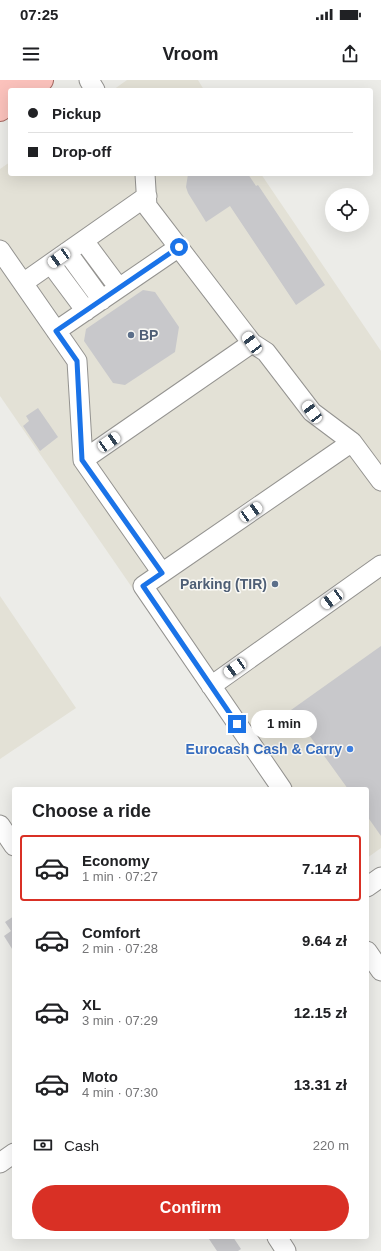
<!DOCTYPE html>
<meta charset="utf-8">
<style>
:root{--surface:#fff;--page:#f6f6f6;--text:#202124;--muted:#757577;--line:#e0e0e0;--accent:#d93025}
body{margin:0;font-family:Arial,sans-serif;background:var(--page);color:var(--text);height:100vh;display:flex;flex-direction:column;font-size:15px;white-space:nowrap}
*{box-sizing:border-box;margin:0}
p{font-size:13px;color:var(--muted)}
.icon{flex:none;width:22px;height:22px;fill:none;stroke:currentColor;stroke-width:2;stroke-linecap:round;stroke-linejoin:round}
.map{position:relative;flex:1;overflow:hidden}
.drawer{position:absolute;left:12px;top:707px;width:357px;height:452px;display:flex;flex-direction:column;background:var(--surface);border-radius:4px;box-shadow:0 4px 16px #0002}
.drawer>*{flex:none}
.guide{position:absolute;left:8px;top:8px;width:365px;height:88px;border-radius:4px;box-shadow:0 4px 16px #0002;display:grid;align-content:center;height:88px;padding:0 20px;background:var(--surface)}
.fabs{position:absolute;left:325px;top:108px;display:grid;gap:8px}
.fabs a{display:grid;place-items:center;width:44px;height:44px;border-radius:50%;background:var(--surface);box-shadow:0 4px 16px #0002;font-size:20px}
.end{position:absolute;width:18px;height:18px;margin:-9px;border:5px solid #1a73e8;background:#fff;box-shadow:0 0 0 2px #fff}
.from{border-radius:50%}
.bubble{position:absolute;height:28px;border-radius:14px;background:var(--surface);box-shadow:0 4px 16px #0002;font-size:13px;font-weight:600;line-height:28px;text-align:center}
.car{position:absolute;width:12px;height:24px;margin:-12px -6px;border-radius:5px;box-shadow:0 0 3px 1px #0007;background:linear-gradient(#fff 24%,#345 0 40%,#fff 0 76%,#345 0 86%,#fff 0)}
.guide b{display:flex;align-items:center;gap:14px;height:38px;font-size:15px}
.guide b+b{border-top:1px solid var(--line)}
.guide i{width:10px;height:10px;background:var(--text)}
ul{padding:0;list-style:none}
li{display:flex;align-items:center;gap:12px;height:66px;margin:0 8px 6px;padding:0 12px;border:2px solid transparent;border-radius:4px}
li div{flex:1}
li b{display:block;font-size:15px}
li em{font-style:normal;font-weight:600}
li.active{border-color:var(--accent)}
li>.icon{width:36px;height:36px;stroke-width:1.5}
h2{padding:0 20px;font-size:18px;line-height:48px}
.pay{display:flex;align-items:center;gap:10px;height:44px;padding:0 20px;font-size:15px}
.pay p{margin-inline-start:auto}
.action{display:flex;gap:8px;margin-top:auto;padding:8px 20px}
.action a{flex:1;height:46px;border-radius:24px;background:var(--accent);color:#fff;font-size:16px;font-weight:600;line-height:46px;text-align:center}
.status{display:flex;justify-content:space-between;align-items:center;height:28px;padding:0 20px;background:var(--surface);direction:ltr}
.status svg{height:11px;fill:currentColor}
header{display:flex;justify-content:space-between;align-items:center;height:52px;padding:0 20px;background:var(--surface);font-size:18px;font-weight:600}
.map>svg:first-child{display:block}
.built{fill:#e3e1d6}
.building{fill:#c8c8cb}
.lines{fill:none;stroke-linecap:round;stroke-linejoin:round}
.minor-casing{stroke:#949390;stroke-width:21}
.major-casing{stroke:#a56861;stroke-width:24}
.minor{stroke:#fff;stroke-width:19}
.major{stroke:#fbc2bc;stroke-width:22}
.route{stroke:#1a73e8;stroke-width:5}
.service-dot{fill:#5c6f8a;stroke:#faf9f5;stroke-width:1.5}
.shop-dot{fill:#3f7fe0;stroke:#faf9f5;stroke-width:1.5}
.labels{text-anchor:middle;stroke-width:3;stroke-linejoin:round;paint-order:stroke}
.service-label{font-size:14px;font-weight:bold;fill:#4e5e75;stroke:#faf9f5;text-anchor:start}
.shop-label{font-size:14px;font-weight:bold;fill:#366cbe;stroke:#faf9f5;text-anchor:end}
</style>
<div class="status"><b>07:25</b><svg viewBox="0 0 49 12"><path d="M0 12V9h3v3zM5 12V6h3v6zM10 12V3h3v9zM15 12V0h3v12zM26 1h20v11H26zM47 4h2v5h-2z"/></svg></div>
<header><svg class="icon" aria-label="menu" viewBox="0 0 24 24"><path d="M4 6h16M4 12h16M4 18h16"/></svg>Vroom<svg class="icon" aria-label="share" viewBox="0 0 24 24"><path d="M12 15V3M7 8l5-5 5 5M5 13v7h14v-7"/></svg></header>
<div class="map">
<svg width="381" height="1171" viewBox="0 0 381 1171">
<rect width="100%" height="100%" fill="#ecece8"/>
<path class="built" d="M 127,0 L 198,0 L 204,10 L 113,10 Z
M 10,82 L 10,94 L 261,94 L 381,271 L 381,768 L 367,778 L 367,709 L 271,709 L 0,316 L 0,89 Z
M 0,516 L 76,628 L 0,679 Z"/>
<path class="building" d="M 188,94 L 248,94 L 256,106 L 258,105 L 325,205 L 296,225 L 230,126 L 206,142 L 188,113 L 186,107 Z
M 143,210 L 155,212 L 179,247 L 175,272 L 125,305 L 113,303 L 84,261 L 86,249 Z
M 38,328 L 58,357 L 40,371 L 23,346 L 29,341 L 26,336 Z
M 381,566 L 381,756 L 367,736 L 367,709 L 348,709 L 291,630 Z
M 14,836 L 14,872 L 4,856 L 11,851 L 5,842 Z
M 210,1157 L 233,1157 L 241,1169 L 238,1171 L 217,1171 L 209,1159 Z"/>
<g class="lines">
<g class="minor-casing">
<path id="minor" d="M 89,0 L 95,10
M 84,161 L 119,208
M 0,170 L 77,281 L 83,380 L 252,263 L 147,126 L 145,94
M 67,172 L 102,220
M 51,184 L 86,231
M 23,203 L 147,116
M 56,251 L 179,167
M 252,263 L 266,272 L 312,332 L 352,362 L 381,401
M 83,380 L 162,493
M 211,606 L 381,485
M 282,709 L 143,506 L 352,362
M 0,745 L 14,766
M 367,807 L 381,797
M 367,871 L 381,891
M 0,1083 L 14,1073
M 277,1157 L 286,1171"/>
</g>
<g class="major-casing">
<path id="major" d="M 0,9 L 12,0
M 28,10 L 42,0
M 0,30 L 10,23"/>
</g>
<use href="#minor" class="minor"/>
<use href="#major" class="major"/>
</g>
<g class="lines">
<path class="route" d="M 179,167 L 56,251 L 77,281 L 82,380 L 162,493 L 143,506 L 237,644"/>
</g>
<g class="service-dot">
<circle cx="131" cy="255" r="4"/>
<circle cx="275" cy="504" r="4"/>
</g>
<circle class="shop-dot" cx="350" cy="669" r="4"/>
<g class="labels">
<g class="service-label">
<text x="139" y="260">BP</text>
<text x="267" y="509" text-anchor="end">Parking (TIR)</text>
</g>
<g class="shop-label">
<text x="342" y="674">Eurocash Cash &amp; Carry</text>
</g>
</g>
</svg>
<div class="fabs">
<a><svg class="icon" aria-label="locate" viewBox="0 0 24 24"><circle cx="12" cy="12" r="6"/><path d="M12 2v4M12 18v4M2 12h4M18 12h4"/></svg></a>
</div>
<i class="end from" style="left:179px;top:167px"></i>
<i class="end" style="left:237px;top:644px"></i>
<div class="bubble" style="left:251px;top:630px;width:66px">1 min</div>
<i class="car" style="left:59px;top:178px;rotate:235deg"></i>
<i class="car" style="left:252px;top:263px;rotate:323deg"></i>
<i class="car" style="left:312px;top:332px;rotate:323deg"></i>
<i class="car" style="left:109px;top:362px;rotate:56deg"></i>
<i class="car" style="left:251px;top:432px;rotate:56deg"></i>
<i class="car" style="left:332px;top:519px;rotate:234deg"></i>
<i class="car" style="left:235px;top:588px;rotate:235deg"></i>
<div class="guide">
<b><i class="from"></i>Pickup</b>
<b><i></i>Drop-off</b>
</div>
<section class="drawer">
<h2>Choose a ride</h2>
<ul>
<li class="active"><svg class="icon" aria-label="car" viewBox="0 0 24 24"><path d="M5 17H2v-5l4-1 3-4h7l3 4 3 1v5h-3M9 17h6M6 11h13"/><circle cx="7" cy="17" r="2"/><circle cx="17" cy="17" r="2"/></svg><div><b>Economy</b><p>1 min · 07:27</p></div><em>7.14 zł</em></li>
<li><svg class="icon" aria-label="car" viewBox="0 0 24 24"><path d="M5 17H2v-5l4-1 3-4h7l3 4 3 1v5h-3M9 17h6M6 11h13"/><circle cx="7" cy="17" r="2"/><circle cx="17" cy="17" r="2"/></svg><div><b>Comfort</b><p>2 min · 07:28</p></div><em>9.64 zł</em></li>
<li><svg class="icon" aria-label="car" viewBox="0 0 24 24"><path d="M5 17H2v-5l4-1 3-4h7l3 4 3 1v5h-3M9 17h6M6 11h13"/><circle cx="7" cy="17" r="2"/><circle cx="17" cy="17" r="2"/></svg><div><b>XL</b><p>3 min · 07:29</p></div><em>12.15 zł</em></li>
<li><svg class="icon" aria-label="car" viewBox="0 0 24 24"><path d="M5 17H2v-5l4-1 3-4h7l3 4 3 1v5h-3M9 17h6M6 11h13"/><circle cx="7" cy="17" r="2"/><circle cx="17" cy="17" r="2"/></svg><div><b>Moto</b><p>4 min · 07:30</p></div><em>13.31 zł</em></li>
</ul>
<div class="pay"><svg class="icon" aria-label="cash" viewBox="0 0 24 24"><path d="M3 7h18v10H3z"/><circle cx="12" cy="12" r="2"/></svg>Cash<p>220 m</p></div>
<div class="action"><a>Confirm</a></div>
</section>
</div>
